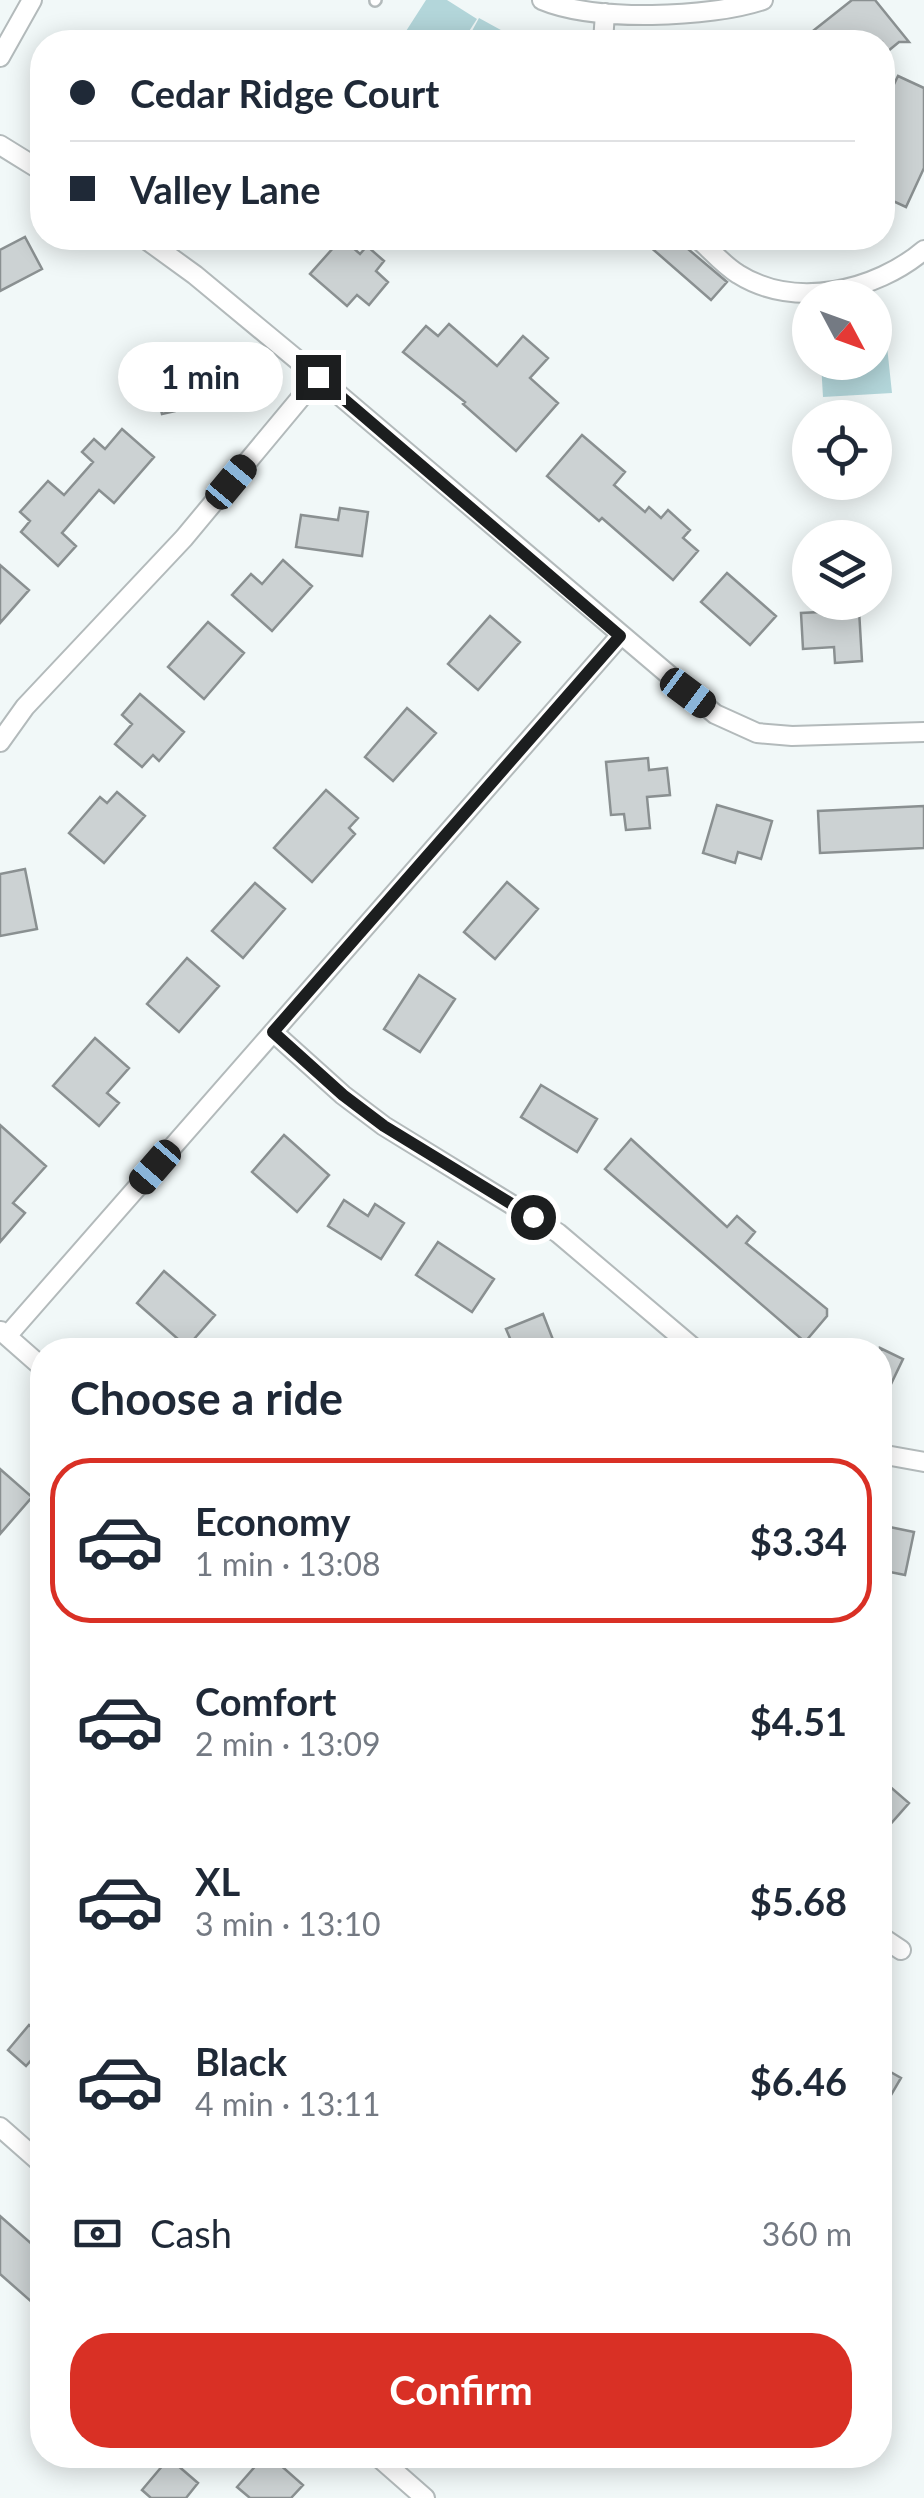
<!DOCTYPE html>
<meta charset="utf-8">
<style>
:root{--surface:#fff;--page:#f6f6f7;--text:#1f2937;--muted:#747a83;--line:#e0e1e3;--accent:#d93025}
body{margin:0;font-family:Lato,sans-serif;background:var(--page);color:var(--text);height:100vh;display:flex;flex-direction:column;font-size:38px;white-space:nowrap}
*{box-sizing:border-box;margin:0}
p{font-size:32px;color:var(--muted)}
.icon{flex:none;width:55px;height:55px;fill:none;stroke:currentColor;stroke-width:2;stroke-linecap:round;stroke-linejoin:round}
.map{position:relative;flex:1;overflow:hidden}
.side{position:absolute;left:30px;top:1338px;width:862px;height:1130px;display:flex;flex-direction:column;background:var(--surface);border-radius:40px;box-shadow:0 5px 25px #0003}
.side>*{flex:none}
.banner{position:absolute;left:30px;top:30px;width:865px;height:220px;border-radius:40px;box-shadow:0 5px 25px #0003;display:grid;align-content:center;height:220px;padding:0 40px;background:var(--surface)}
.needle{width:65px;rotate:131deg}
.tools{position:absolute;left:792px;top:280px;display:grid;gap:20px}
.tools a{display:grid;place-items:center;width:100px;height:100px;border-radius:50%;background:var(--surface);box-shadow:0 5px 25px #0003;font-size:50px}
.end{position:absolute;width:45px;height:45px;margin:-22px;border:12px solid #1c1e1f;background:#fff;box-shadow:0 0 0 5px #fff}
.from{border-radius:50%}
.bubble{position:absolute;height:70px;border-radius:35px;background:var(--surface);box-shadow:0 5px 25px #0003;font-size:32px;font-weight:700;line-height:70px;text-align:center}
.car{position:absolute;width:30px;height:60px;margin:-30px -15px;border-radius:12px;box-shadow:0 0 8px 2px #0007;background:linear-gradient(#222 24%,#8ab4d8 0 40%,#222 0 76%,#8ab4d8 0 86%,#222 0)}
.banner b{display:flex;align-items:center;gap:35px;height:95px;font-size:38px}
.banner b+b{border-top:2px solid var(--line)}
.banner i{width:25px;height:25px;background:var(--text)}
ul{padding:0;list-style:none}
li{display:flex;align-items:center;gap:30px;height:165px;margin:0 20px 15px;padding:0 20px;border:5px solid transparent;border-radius:40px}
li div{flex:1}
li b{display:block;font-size:38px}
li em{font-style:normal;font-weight:700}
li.current{border-color:var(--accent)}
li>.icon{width:90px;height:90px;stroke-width:1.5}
h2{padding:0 40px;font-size:45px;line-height:120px}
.pay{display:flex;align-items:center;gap:25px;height:110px;padding:0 40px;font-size:38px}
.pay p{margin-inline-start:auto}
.primary-button{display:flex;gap:20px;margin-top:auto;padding:20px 40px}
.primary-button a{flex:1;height:115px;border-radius:40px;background:var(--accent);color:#fff;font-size:40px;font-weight:700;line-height:115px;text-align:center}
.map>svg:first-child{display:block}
.green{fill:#b3d6da}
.building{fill:#ccd2d3;stroke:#8a9091;stroke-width:2.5}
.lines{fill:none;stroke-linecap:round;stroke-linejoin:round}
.service-casing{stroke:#b3babb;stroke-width:14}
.minor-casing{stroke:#b3babb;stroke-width:22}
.service{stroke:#fff;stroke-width:9}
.minor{stroke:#fff;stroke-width:18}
.route{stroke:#1c1e1f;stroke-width:12}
</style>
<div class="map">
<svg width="924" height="2498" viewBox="0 0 924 2498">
<rect width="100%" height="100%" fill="#f1f8f8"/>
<path class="green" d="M 426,0 L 447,0 L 477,19 L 462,42 L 399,42 Z
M 479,18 L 523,42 L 466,42 Z
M 875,337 L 886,337 L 892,393 L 823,397 L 821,363 L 875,362 Z"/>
<path class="building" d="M 852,0 L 875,0 L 909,42 L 899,42 L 882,56 L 882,42 L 799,42 Z
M 898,76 L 924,88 L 924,168 L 906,207 L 882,196 L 882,109 Z
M 25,237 L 42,269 L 0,291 L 0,250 Z
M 342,238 L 360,254 L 367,246 L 384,261 L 376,271 L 388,282 L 369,305 L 357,295 L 347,306 L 310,274 Z
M 640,238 L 675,238 L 727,282 L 711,300 Z
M 449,324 L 497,366 L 523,336 L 548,358 L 530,378 L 558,403 L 516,451 L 463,404 L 465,402 L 403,352 L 426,326 L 438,336 Z
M 182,351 L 190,384 L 201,382 L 206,404 L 162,414 L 158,398 L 146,402 L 140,378 L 151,375 L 148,359 Z
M 122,429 L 154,457 L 114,503 L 99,490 L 62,533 L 76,546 L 58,566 L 21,532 L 30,521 L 20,512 L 48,481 L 64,495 L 93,462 L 82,452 L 94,439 L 105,449 Z
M 582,435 L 625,472 L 614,485 L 645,512 L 649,507 L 661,518 L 668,510 L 690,530 L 683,538 L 698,551 L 673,580 L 602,518 L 599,521 L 547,476 Z
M 340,508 L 368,512 L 362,556 L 296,547 L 301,515 L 338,520 Z
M 283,560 L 312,586 L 272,631 L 232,595 L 251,574 L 262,584 Z
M 0,565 L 29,590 L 0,623 Z
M 727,573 L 776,616 L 750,645 L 701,602 Z
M 859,610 L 862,661 L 835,663 L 834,647 L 803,649 L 801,613 Z
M 490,616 L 520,642 L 478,690 L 448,664 Z
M 208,622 L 244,653 L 204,699 L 168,667 Z
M 140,694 L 184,732 L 159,761 L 153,755 L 142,767 L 115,744 L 132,724 L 122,715 Z
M 407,708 L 436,733 L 393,781 L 365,757 Z
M 648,758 L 649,770 L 667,768 L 670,795 L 647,797 L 650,828 L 626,830 L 624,814 L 611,815 L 606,762 Z
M 326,790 L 358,818 L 349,828 L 355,834 L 312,882 L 274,848 Z
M 117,792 L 145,816 L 104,863 L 69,833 L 100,797 L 107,803 Z
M 717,805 L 772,821 L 761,859 L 738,852 L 735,863 L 703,853 Z
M 924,806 L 924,848 L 820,853 L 818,811 Z
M 25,869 L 37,929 L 0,936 L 0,874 Z
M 507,882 L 538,909 L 495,959 L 464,932 Z
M 255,883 L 285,909 L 243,958 L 212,931 Z
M 187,958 L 219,986 L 179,1032 L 147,1004 Z
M 419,975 L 455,999 L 420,1052 L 384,1029 Z
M 95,1038 L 129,1068 L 107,1093 L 119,1103 L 99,1126 L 53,1086 Z
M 541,1085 L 597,1119 L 577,1152 L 521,1117 Z
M 0,1125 L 46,1166 L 13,1203 L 25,1213 L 0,1242 Z
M 284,1135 L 329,1175 L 297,1212 L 252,1172 Z
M 631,1139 L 727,1227 L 737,1216 L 755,1232 L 746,1243 L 827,1309 L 827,1316 L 805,1342 L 605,1169 Z
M 344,1200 L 368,1216 L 375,1204 L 404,1223 L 381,1259 L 328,1226 Z
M 438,1242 L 494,1279 L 472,1312 L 416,1275 Z
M 164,1271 L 215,1315 L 187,1347 L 137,1303 Z
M 543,1314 L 557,1350 L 515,1350 L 506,1329 Z
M 880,1348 L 903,1359 L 880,1407 Z
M 0,1469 L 32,1497 L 0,1534 Z
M 880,1525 L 914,1532 L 905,1575 L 880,1570 Z
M 880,1778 L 909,1803 L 880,1836 Z
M 29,2025 L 42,2036 L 42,2048 L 26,2066 L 8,2050 Z
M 880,2066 L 901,2078 L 880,2114 Z
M 0,2216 L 42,2253 L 42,2294 L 34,2304 L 0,2274 Z
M 265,2455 L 269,2455 L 303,2485 L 291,2498 L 250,2498 L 237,2487 Z
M 169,2458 L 198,2483 L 186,2498 L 151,2498 L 142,2490 Z"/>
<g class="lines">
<g class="service-casing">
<path id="service" d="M 375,1 L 376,0"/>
</g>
<g class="minor-casing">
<path id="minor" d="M 542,0 C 594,22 710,18 763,0
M 603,42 L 605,13
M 0,57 L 32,0
M 0,145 L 42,171
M 144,238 L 195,275 L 318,377 L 715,714 L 757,733 L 792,736 L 924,732
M 697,238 C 710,249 723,265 738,274 C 795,310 876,291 924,250
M 0,742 L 25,707 L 184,538 L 318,377
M 273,1032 L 343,1095 L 384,1126 L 558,1233 L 696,1350
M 1,1331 L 42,1367
M 7,1336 L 620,636
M 880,1454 L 924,1462
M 880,1936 L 901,1950
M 0,2127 L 42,2164
M 376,2455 L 425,2498"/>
</g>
<use href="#service" class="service"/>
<use href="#minor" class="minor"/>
</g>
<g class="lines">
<path class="route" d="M 318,377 L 620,636 L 273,1032 L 343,1095 L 384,1126 L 533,1217"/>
</g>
</svg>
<div class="tools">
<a><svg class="needle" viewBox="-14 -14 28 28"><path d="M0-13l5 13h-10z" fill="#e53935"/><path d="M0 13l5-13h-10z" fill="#747a83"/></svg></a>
<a><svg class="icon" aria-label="locate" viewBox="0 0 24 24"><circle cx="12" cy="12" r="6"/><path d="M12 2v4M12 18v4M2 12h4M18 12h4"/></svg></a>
<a><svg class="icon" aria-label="layers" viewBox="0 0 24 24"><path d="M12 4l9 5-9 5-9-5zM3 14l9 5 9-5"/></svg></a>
</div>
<i class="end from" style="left:533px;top:1217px"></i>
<i class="end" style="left:318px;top:377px"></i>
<div class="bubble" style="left:118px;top:342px;width:165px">1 min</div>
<i class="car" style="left:231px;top:482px;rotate:40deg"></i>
<i class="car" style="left:688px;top:693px;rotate:127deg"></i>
<i class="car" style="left:155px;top:1167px;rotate:221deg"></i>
<div class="banner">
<b><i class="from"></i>Cedar Ridge Court</b>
<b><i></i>Valley Lane</b>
</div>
<section class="side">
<h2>Choose a ride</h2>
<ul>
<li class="current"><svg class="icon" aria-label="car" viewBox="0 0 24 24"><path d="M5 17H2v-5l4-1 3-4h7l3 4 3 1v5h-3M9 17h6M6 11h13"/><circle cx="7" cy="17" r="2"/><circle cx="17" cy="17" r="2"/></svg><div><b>Economy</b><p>1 min · 13:08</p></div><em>$3.34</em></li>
<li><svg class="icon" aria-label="car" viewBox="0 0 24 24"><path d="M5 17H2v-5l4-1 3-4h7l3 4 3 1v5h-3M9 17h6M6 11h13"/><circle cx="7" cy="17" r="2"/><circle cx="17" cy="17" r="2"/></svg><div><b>Comfort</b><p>2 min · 13:09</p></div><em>$4.51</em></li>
<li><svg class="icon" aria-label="car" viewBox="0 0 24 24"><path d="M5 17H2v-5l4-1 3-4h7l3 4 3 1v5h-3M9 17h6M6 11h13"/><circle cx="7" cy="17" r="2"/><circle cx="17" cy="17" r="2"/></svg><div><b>XL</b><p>3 min · 13:10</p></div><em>$5.68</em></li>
<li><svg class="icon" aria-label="car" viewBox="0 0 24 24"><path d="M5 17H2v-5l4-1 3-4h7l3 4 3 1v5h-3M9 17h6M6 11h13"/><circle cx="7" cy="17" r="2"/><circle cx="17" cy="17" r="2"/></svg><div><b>Black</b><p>4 min · 13:11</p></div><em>$6.46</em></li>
</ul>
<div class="pay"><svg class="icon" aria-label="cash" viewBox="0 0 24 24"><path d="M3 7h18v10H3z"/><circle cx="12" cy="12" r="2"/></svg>Cash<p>360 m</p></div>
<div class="primary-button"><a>Confirm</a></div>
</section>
</div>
